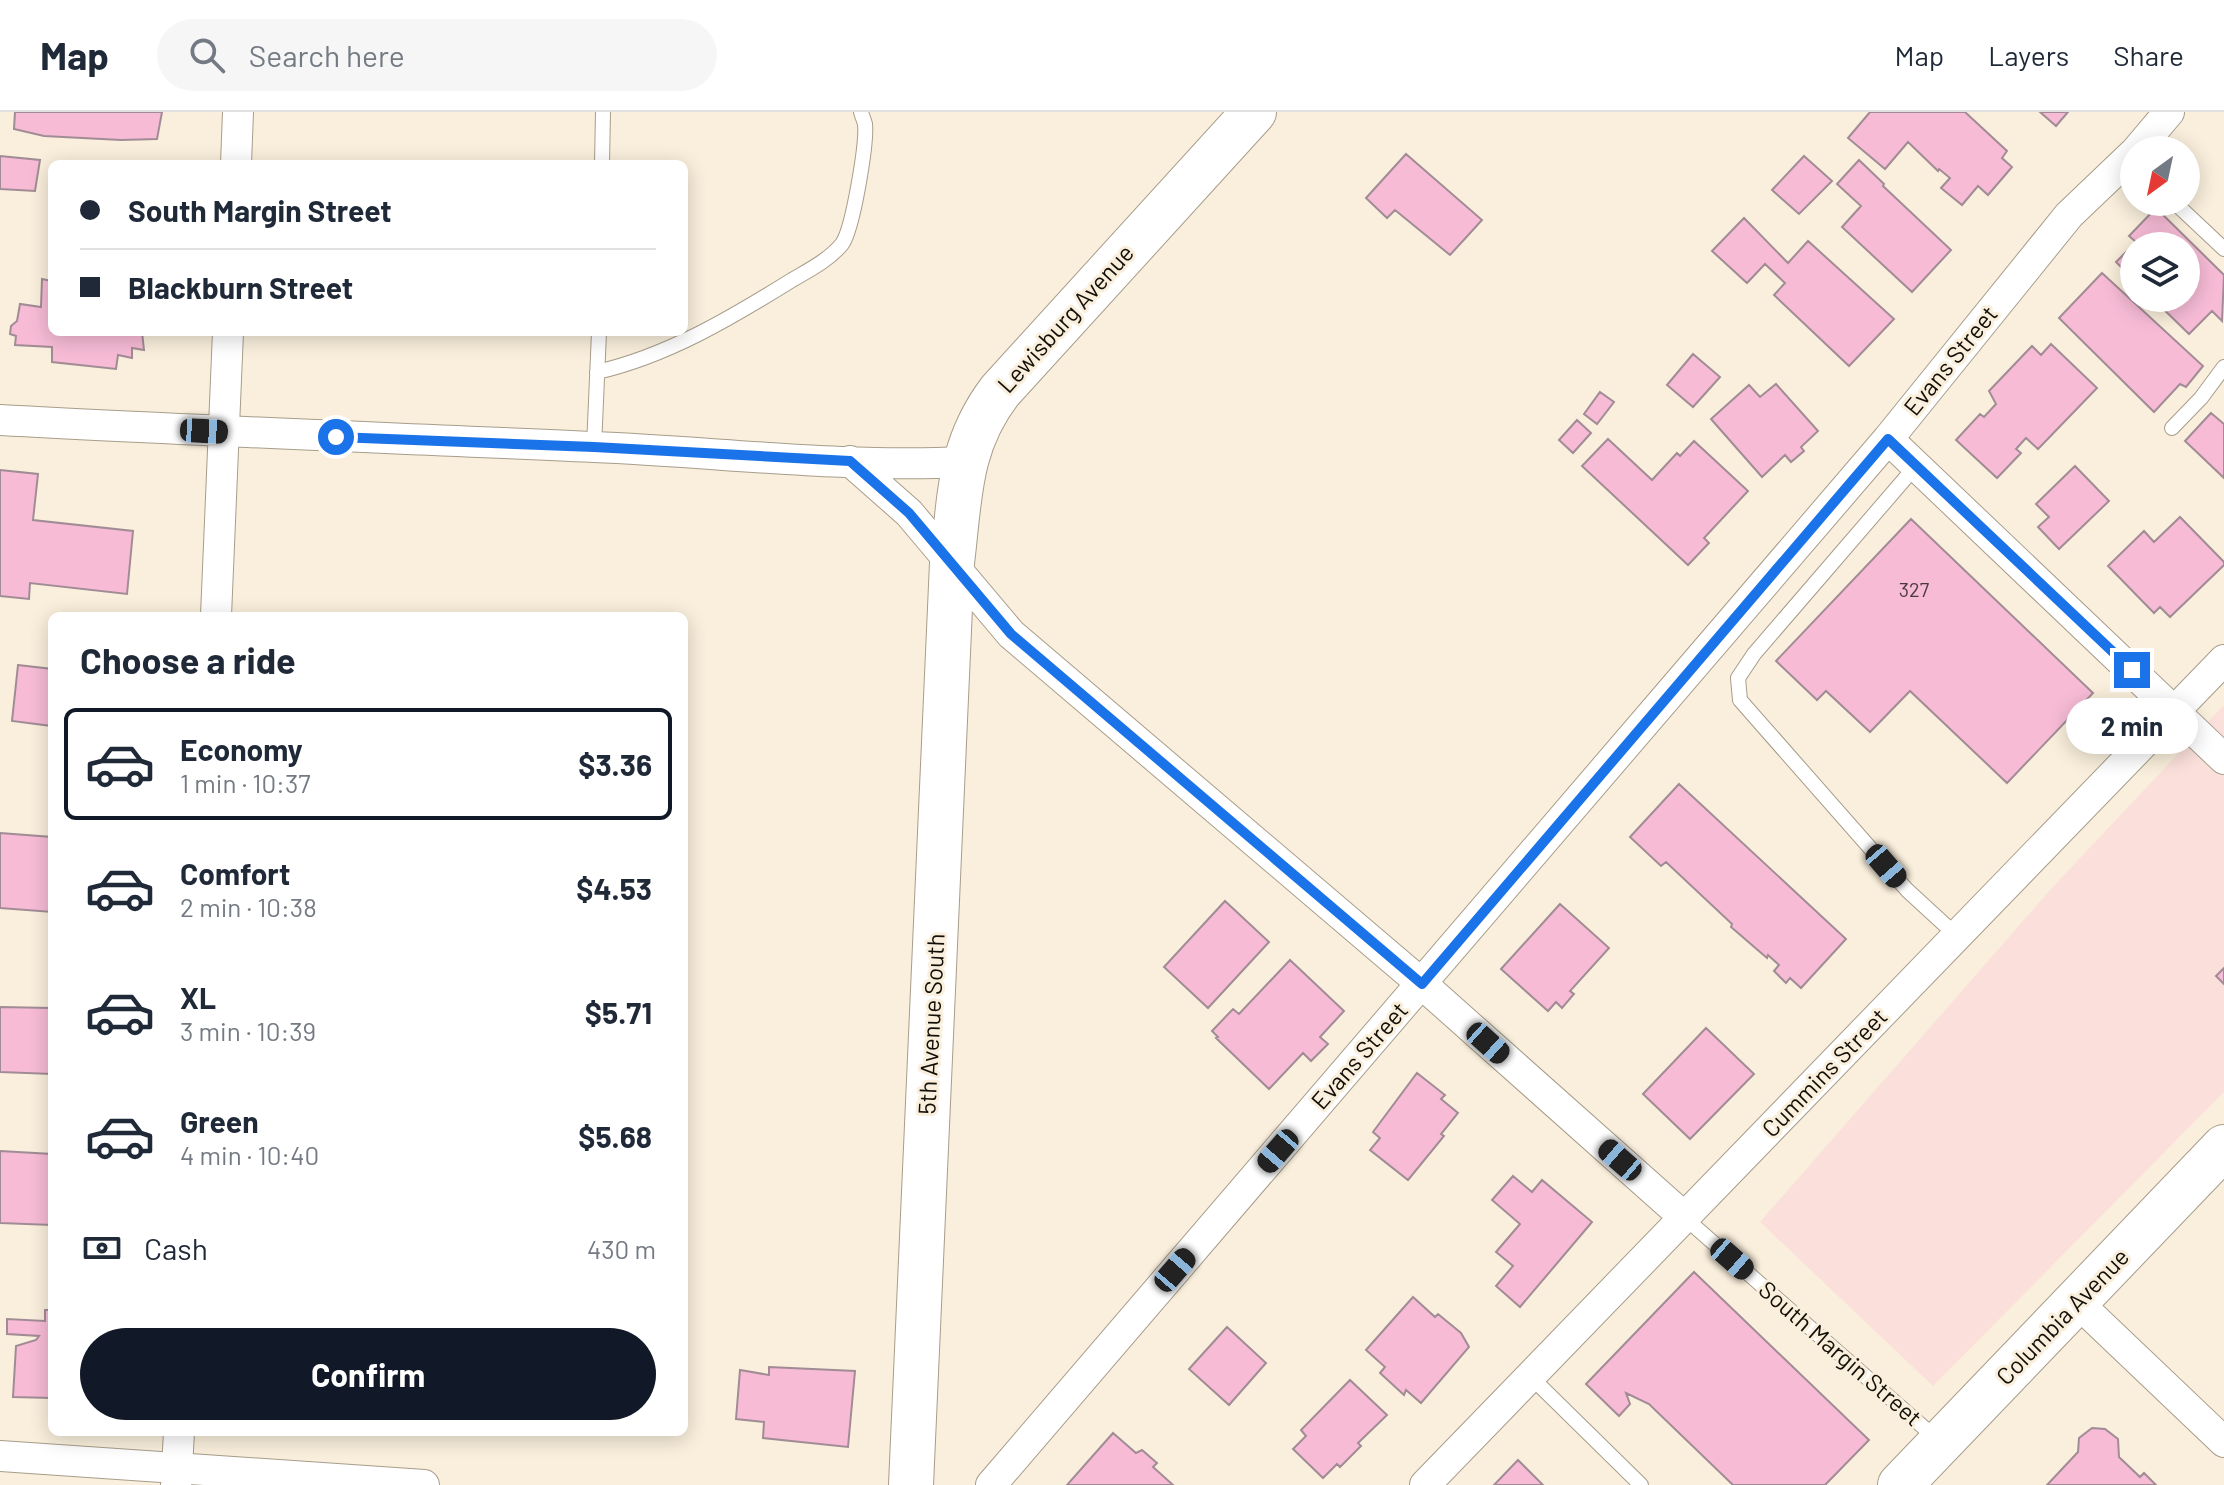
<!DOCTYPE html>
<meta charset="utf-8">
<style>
:root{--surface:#fff;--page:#f6f6f7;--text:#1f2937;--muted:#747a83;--line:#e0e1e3;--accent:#111827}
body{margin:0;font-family:Barlow,sans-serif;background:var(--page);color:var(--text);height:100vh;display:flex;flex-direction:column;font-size:30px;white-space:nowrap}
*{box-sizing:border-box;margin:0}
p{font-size:26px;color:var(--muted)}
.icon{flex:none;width:44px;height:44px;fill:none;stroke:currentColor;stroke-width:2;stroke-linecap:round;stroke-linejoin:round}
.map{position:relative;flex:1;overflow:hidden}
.side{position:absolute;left:48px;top:500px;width:640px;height:824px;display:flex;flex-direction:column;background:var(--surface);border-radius:12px;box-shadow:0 4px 20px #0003}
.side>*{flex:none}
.guide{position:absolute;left:48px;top:48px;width:640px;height:176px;border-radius:12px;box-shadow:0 4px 20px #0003;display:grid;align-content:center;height:176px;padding:0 32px;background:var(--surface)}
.needle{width:52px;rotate:213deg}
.buttons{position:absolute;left:2120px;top:24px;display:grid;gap:16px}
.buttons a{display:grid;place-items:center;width:80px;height:80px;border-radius:50%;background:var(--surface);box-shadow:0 4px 20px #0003;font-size:40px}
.end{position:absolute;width:36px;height:36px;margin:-18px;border:10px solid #1a73e8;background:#fff;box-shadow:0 0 0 4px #fff}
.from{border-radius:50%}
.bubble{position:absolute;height:56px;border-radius:28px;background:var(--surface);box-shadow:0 4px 20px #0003;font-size:26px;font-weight:700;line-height:56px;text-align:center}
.car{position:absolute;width:24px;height:48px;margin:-24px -12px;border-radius:10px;box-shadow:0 0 6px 2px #0007;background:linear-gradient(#222 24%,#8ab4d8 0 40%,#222 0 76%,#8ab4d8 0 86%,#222 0)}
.guide b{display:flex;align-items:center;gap:28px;height:76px;font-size:30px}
.guide b+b{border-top:2px solid var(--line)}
.guide i{width:20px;height:20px;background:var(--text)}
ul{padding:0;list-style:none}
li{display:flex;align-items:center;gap:24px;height:112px;margin:0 16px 12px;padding:0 16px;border:4px solid transparent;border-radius:12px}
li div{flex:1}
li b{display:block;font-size:30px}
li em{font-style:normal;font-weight:700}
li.on{border-color:var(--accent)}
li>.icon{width:72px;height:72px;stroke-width:1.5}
h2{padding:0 32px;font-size:36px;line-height:96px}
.pay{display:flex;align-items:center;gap:20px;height:88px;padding:0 32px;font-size:30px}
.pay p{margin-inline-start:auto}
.button{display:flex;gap:16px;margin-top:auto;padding:16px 32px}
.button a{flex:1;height:92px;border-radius:48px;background:var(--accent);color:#fff;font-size:32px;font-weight:700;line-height:92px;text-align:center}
header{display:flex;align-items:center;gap:48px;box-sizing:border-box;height:112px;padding:0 40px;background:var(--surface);border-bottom:2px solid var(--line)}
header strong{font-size:38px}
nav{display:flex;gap:44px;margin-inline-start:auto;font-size:28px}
.search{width:560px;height:72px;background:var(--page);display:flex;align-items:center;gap:20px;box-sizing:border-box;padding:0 28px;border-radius:44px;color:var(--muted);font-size:30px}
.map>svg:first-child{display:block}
.commercial{fill:#fadfda}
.building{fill:#f7bbd6;stroke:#a18c95;stroke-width:2}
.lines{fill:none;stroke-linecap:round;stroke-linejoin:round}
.service-casing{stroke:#a79d8b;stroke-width:16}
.minor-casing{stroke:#a79d8b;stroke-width:32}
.primary-casing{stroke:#a79d8b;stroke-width:46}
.service{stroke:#fff;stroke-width:14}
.minor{stroke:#fff;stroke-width:30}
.primary{stroke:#fff;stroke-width:44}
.route{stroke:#1a73e8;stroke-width:10}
.labels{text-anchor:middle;stroke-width:6;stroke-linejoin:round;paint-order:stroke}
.number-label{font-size:20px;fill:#4b3a3c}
.street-label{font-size:24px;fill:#120f08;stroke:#faefdc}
</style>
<header>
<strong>Map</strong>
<div class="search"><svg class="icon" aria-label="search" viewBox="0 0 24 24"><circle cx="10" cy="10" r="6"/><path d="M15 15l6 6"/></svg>Search here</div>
<nav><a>Map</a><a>Layers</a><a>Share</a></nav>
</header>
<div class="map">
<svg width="2224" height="1373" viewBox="0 0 2224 1373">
<rect width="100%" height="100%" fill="#faefdc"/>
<path class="commercial" d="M 2224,593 L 2224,980 L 1933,1274 L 1760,1110 L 2050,778 Z"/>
<path class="building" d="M 15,0 L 162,0 L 157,27 L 121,28 L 44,24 L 14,17 Z
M 1870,0 L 1965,0 L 2007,39 L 2002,46 L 2012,55 L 1988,83 L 1978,74 L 1962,93 L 1941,76 L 1950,66 L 1939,57 L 1938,59 L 1908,30 L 1885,57 L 1848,26 Z
M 2040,0 L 2068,0 L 2056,14 Z
M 1406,42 L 1482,108 L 1450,143 L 1395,98 L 1387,106 L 1366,86 Z
M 0,44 L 40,48 L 35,79 L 0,77 Z
M 1804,44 L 1832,69 L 1799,102 L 1772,78 Z
M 1859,48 L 1884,72 L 1883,74 L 1951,138 L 1912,180 L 1842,115 L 1861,94 L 1837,72 Z
M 2156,96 L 2224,163 L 2222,209 L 2212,199 L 2189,222 L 2152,186 L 2186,186 L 2186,134 L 2134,134 L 2134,168 L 2116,150 L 2136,130 L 2129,124 Z
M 1744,106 L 1788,151 L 1808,129 L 1894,207 L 1849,254 L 1774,183 L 1785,171 L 1765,152 L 1747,171 L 1712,139 Z
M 2102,161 L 2203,254 L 2186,275 L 2180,272 L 2154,300 L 2059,206 Z
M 42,167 L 52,169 L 52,220 L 142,220 L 144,238 L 132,236 L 132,246 L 118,243 L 116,257 L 52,250 L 52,235 L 15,233 L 16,224 L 10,222 L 11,214 L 17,209 L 20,192 L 41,195 Z
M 2051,232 L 2097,276 L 2038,337 L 2026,326 L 2016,337 L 2021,341 L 1997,366 L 1956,328 L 1980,302 L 1984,305 L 1996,292 L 1989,279 L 2032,234 L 2041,243 Z
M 1693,242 L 1720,265 L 1693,295 L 1667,273 Z
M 1776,272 L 1818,319 L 1801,335 L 1804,339 L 1791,350 L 1785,343 L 1762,365 L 1711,307 L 1749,273 L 1760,285 Z
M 1600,280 L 1614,290 L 1597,312 L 1584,302 Z
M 2211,301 L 2224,312 L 2224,366 L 2185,329 Z
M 1577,308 L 1591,321 L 1573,341 L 1559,328 Z
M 1608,327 L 1652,368 L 1677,341 L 1680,344 L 1694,329 L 1748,379 L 1704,426 L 1709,431 L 1688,453 L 1582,354 Z
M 2075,354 L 2109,389 L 2059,437 L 2038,415 L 2049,405 L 2036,392 Z
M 0,358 L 38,362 L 33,408 L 133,419 L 127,482 L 30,471 L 29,487 L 0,484 Z
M 2180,405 L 2224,450 L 2224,453 L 2170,505 L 2160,495 L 2154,501 L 2108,454 L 2144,419 L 2154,430 Z
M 1911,407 L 2093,581 L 2007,671 L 1910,579 L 1870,620 L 1826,579 L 1817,588 L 1776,549 Z
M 18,553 L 52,557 L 52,614 L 12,609 Z
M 1679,672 L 1846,827 L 1801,876 L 1790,866 L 1786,871 L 1774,859 L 1779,853 L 1768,843 L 1767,846 L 1731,815 L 1732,812 L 1666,750 L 1661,754 L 1630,725 Z
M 0,721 L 52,725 L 52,800 L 0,796 Z
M 1225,789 L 1269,830 L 1208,896 L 1164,855 Z
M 1560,792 L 1609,836 L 1570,879 L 1574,882 L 1562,896 L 1556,890 L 1548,899 L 1501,857 Z
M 1290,848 L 1344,899 L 1320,925 L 1328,932 L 1311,949 L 1303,941 L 1269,977 L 1216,926 L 1218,925 L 1212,919 L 1233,897 L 1239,902 Z
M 2224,856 L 2224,872 L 2216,864 Z
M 0,895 L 52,896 L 52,962 L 0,960 Z
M 1706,916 L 1754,962 L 1690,1027 L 1643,982 Z
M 1417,961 L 1445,983 L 1441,987 L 1458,1001 L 1441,1022 L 1444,1024 L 1408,1068 L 1370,1038 L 1380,1026 L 1373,1020 Z
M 0,1039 L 52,1042 L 52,1113 L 0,1111 Z
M 1513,1064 L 1532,1080 L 1542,1068 L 1592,1110 L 1520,1195 L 1496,1174 L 1513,1154 L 1496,1140 L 1520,1112 L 1492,1088 Z
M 1694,1160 L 1869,1328 L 1825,1373 L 1733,1373 L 1649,1292 L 1626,1281 L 1630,1292 L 1619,1304 L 1586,1272 Z
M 1413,1185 L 1435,1205 L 1438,1202 L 1461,1221 L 1469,1235 L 1421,1291 L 1406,1278 L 1404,1283 L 1380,1261 L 1385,1255 L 1366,1238 Z
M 45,1198 L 52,1198 L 52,1286 L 13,1285 L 16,1234 L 36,1228 L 39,1224 L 7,1222 L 7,1207 L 45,1209 Z
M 1227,1215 L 1266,1251 L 1229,1293 L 1189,1257 Z
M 769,1255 L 855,1259 L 848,1335 L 763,1326 L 764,1310 L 736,1307 L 740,1258 L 769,1263 Z
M 1350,1268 L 1387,1303 L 1358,1331 L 1361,1334 L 1340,1355 L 1337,1352 L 1323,1366 L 1293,1337 L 1306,1324 L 1301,1318 Z
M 2092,1316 L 2105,1317 L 2118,1327 L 2119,1345 L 2140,1365 L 2144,1361 L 2156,1373 L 2047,1373 L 2078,1340 L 2079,1326 Z
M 1113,1321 L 1136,1341 L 1142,1338 L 1157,1351 L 1153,1355 L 1173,1373 L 1067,1373 Z
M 1518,1348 L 1543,1373 L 1494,1373 Z"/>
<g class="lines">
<g class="service-casing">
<path id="service" d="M 602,52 L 603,0
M 2174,90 L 2224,137
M 597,260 C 667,244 731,206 792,168 C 809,158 829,148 842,132 C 853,117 867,31 865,12 C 864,8 862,4 861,0
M 2172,316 L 2201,286 L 2224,255
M 594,335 L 599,220
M 1915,355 L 1754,542 L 1738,566 L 1740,588 L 1907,778 L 1957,824
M 1685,1106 L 1938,1328
M 1530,1264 L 1641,1373"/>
</g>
<g class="minor-casing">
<path id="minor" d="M 2137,38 L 2169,0
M 236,52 L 238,0
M 0,308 C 198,319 396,326 594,335 C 717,340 841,356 964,350
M 1888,327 L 2224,647
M 850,349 L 909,401 L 1011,522 L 1422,872 L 1685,1106
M 216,504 L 228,220
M 2077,1190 L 2224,1330
M 0,1344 L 424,1373
M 176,1373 L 179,1320
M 991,1373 L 1888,327 L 2069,103 L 2134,41
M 1425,1373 L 2224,548"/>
</g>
<g class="primary-casing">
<path id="primary" d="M 911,1373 L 952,451 C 960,386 958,334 1000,279 L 1254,0
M 1900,1373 L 2224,1035"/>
</g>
<use href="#service" class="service"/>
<use href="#minor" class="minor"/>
<use href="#primary" class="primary"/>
</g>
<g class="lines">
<path class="route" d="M 336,325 L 594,335 L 850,349 L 909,401 L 1011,522 L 1422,872 L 1888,327 L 2132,558"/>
</g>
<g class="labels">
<g class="number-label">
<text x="1914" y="485">327</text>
</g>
<g class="street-label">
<text transform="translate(1066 207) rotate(-48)" y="8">Lewisburg Avenue</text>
<text transform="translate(1951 249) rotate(-51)" y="8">Evans Street</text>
<text transform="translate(932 912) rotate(-87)" y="8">5th Avenue South</text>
<text transform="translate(1360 944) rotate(-49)" y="8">Evans Street</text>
<text transform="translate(1825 961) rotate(-46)" y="8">Cummins Street</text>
<text transform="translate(2063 1205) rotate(-46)" y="8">Columbia Avenue</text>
<text transform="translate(1840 1242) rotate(41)" y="8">South Margin Street</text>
</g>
</g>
</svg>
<div class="buttons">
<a><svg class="needle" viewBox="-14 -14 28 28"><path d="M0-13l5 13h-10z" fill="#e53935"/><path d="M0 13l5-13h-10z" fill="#747a83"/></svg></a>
<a><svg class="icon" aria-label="layers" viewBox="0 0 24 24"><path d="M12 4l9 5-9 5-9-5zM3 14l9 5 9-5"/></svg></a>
</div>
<i class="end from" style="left:336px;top:325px"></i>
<i class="end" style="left:2132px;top:558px"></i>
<div class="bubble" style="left:2066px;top:586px;width:132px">2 min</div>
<i class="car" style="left:204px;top:319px;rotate:93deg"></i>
<i class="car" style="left:1886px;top:754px;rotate:139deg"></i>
<i class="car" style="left:1488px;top:931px;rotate:132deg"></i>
<i class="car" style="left:1278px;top:1039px;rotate:221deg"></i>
<i class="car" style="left:1620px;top:1048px;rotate:311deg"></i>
<i class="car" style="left:1732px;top:1147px;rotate:131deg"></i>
<i class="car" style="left:1175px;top:1158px;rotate:41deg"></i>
<div class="guide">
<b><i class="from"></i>South Margin Street</b>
<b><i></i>Blackburn Street</b>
</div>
<section class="side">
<h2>Choose a ride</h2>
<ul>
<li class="on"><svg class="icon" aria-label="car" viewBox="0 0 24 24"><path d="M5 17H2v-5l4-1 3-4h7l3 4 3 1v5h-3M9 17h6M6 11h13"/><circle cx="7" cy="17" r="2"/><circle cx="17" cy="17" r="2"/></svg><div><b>Economy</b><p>1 min · 10:37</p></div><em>$3.36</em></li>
<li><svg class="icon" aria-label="car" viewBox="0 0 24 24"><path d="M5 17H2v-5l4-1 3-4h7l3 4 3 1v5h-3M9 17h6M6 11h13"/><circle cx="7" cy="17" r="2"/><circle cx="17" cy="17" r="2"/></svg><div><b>Comfort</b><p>2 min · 10:38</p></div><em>$4.53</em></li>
<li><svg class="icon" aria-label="car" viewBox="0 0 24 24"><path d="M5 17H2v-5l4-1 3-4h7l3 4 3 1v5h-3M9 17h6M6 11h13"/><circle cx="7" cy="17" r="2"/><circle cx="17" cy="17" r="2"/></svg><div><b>XL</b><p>3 min · 10:39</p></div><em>$5.71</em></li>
<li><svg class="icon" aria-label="car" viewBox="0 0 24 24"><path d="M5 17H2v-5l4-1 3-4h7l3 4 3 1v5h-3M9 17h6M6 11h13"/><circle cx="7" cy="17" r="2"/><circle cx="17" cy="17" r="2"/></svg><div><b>Green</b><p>4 min · 10:40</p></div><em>$5.68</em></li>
</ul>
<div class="pay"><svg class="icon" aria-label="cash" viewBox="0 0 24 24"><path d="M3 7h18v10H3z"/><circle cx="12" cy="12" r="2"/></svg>Cash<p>430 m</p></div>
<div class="button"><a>Confirm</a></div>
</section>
</div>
